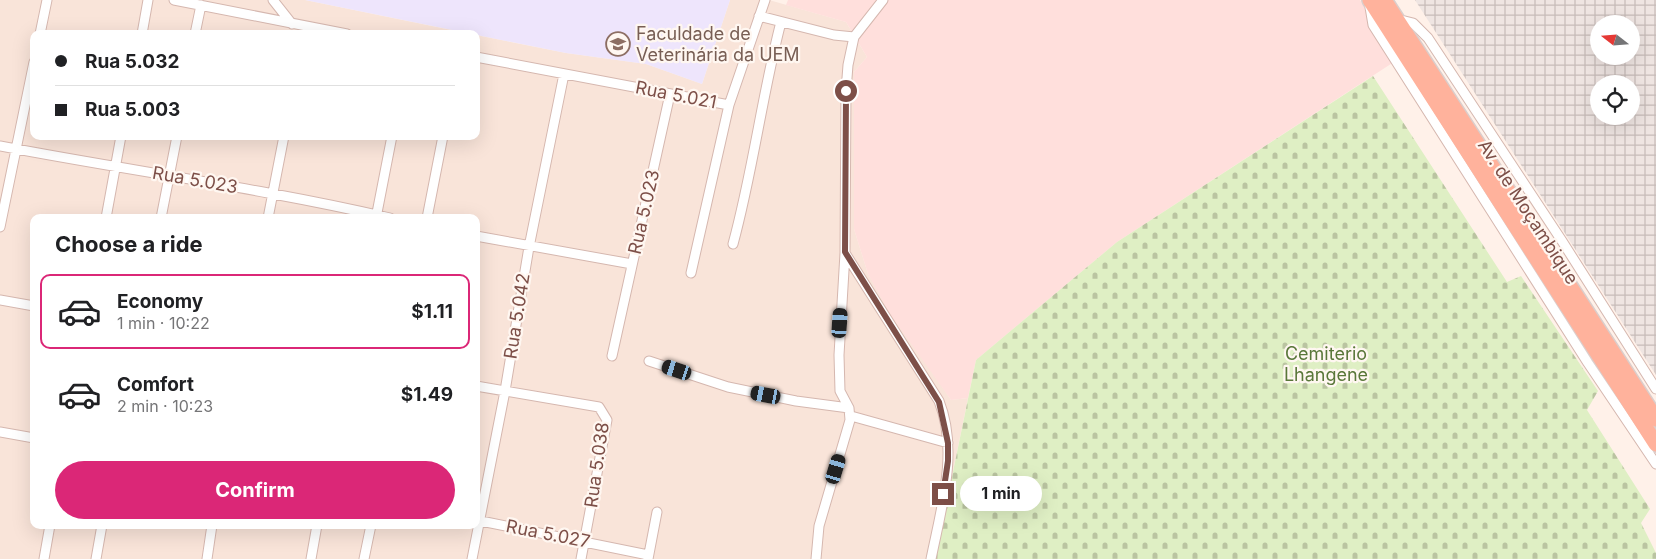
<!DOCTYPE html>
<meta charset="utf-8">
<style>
:root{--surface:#fff;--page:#f2f2f2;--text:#202124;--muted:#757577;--line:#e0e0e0;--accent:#db2777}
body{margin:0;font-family:Inter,sans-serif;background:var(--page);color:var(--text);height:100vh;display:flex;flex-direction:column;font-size:19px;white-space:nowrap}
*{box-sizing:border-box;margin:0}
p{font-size:16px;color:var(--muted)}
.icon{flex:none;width:28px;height:28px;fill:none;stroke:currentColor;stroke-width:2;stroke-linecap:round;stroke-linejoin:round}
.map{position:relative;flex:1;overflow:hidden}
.side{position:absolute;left:30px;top:214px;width:450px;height:315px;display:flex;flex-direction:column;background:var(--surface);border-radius:10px;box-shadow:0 5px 20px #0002}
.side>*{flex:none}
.banner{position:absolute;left:30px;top:30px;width:450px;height:110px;border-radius:10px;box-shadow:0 5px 20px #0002;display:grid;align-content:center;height:110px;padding:0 25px;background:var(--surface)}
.needle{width:32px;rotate:287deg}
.buttons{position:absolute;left:1590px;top:15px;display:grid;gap:10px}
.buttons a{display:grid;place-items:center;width:50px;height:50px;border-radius:50%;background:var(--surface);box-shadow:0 5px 20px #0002;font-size:25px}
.end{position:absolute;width:22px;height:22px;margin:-11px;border:6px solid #7d4f48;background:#fff;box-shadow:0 0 0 2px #fff}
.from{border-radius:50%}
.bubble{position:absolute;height:35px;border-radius:18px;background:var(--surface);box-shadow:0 5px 20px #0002;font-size:16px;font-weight:700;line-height:35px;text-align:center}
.car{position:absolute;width:15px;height:30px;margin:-15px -8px;border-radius:6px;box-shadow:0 0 4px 1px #0007;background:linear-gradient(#222 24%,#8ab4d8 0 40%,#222 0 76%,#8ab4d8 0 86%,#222 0)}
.banner b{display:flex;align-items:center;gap:18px;height:48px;font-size:19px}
.banner b+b{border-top:1px solid var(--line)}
.banner i{width:12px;height:12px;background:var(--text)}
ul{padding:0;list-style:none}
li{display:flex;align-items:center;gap:15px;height:75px;margin:0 10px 8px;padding:0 15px;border:2px solid transparent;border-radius:10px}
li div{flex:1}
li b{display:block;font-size:19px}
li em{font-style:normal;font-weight:700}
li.selected{border-color:var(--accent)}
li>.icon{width:45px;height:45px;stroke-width:1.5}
h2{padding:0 25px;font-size:22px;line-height:60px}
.action{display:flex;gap:10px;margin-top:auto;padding:10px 25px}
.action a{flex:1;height:58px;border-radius:30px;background:var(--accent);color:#fff;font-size:20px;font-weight:700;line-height:58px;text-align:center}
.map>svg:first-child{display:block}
.residential{fill:#f9e4d9;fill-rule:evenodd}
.commercial{fill:#ffdfdc}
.industrial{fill:url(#industrial-grid);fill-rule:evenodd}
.education{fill:#eee5fc}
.cemetery{fill:url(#cemetery-stones)}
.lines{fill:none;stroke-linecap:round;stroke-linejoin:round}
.minor-casing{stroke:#d5b7af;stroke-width:11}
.trunk-casing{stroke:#dbcecc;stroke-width:18}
.minor{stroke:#fff;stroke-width:9}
.trunk{stroke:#ffb29c;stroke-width:15}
.route{stroke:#7d4f48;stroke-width:6}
.labels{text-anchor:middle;stroke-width:4.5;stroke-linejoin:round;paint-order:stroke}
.education-label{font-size:18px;fill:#785e54;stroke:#fff7f1;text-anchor:start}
.street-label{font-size:18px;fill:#7d4f48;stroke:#fff7f1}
.park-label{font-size:18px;fill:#597739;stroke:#fff7f1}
</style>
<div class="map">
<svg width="1656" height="559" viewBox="0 0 1656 559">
<defs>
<pattern id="industrial-grid" width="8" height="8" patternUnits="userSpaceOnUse" patternTransform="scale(1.25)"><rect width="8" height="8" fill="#efe5e2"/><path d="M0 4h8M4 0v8" fill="none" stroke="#c7bcb9"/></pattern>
<pattern id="cemetery-stones" width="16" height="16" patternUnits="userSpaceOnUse" patternTransform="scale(1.25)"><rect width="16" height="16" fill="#dfefc4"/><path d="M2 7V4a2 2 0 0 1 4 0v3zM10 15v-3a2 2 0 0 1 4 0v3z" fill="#bac4a1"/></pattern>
</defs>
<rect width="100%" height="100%" fill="#fff1e9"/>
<path class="residential" d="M 0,0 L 305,0 L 471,34 L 34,34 L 34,136 L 476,136 L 476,35 L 566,53 L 646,64 L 702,84 L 730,0 L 769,0 L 846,22 L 867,57 L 854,72 L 854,229 L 868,274 L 951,400 L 968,398 L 935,559 L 0,559 ZM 34,218 L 476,218 L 476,525 L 34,525 Z"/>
<path class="commercial" d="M 788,0 L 1360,0 L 1397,60 L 1117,242 L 976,360 L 968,398 L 951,400 L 890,314 L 868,274 L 854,229 L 854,72 L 867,57 L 846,22 L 786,5 Z"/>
<path class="industrial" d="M 1415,0 L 1656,0 L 1656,375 ZM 1599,24 L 1631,24 L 1631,56 L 1599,56 ZM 1599,84 L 1631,84 L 1631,116 L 1599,116 Z"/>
<path class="education" d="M 305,0 L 730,0 L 702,84 L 646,64 L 566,53 Z"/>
<path class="cemetery" d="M 1373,76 L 1507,282 L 1521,276 L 1598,391 L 1587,410 L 1650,509 L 1641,523 L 1656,553 L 1656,559 L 935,559 L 976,360 L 1117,242 Z"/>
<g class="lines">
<g class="minor-casing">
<path id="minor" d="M 174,0 L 347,34
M 273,0 L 292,24
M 1369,1 L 1373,25 L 1588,363 L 1656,464
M 759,16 L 834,35 L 854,37
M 1397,19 L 1413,23 L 1428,38 L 1562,241 L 1656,389
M 40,34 L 47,0
M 142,34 L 148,0
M 195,34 L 201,5
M 476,57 L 729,105 L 765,0
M 0,146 C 130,171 261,188 390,218
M 106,218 L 121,136
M 161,218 L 177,136
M 268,218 L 284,136
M 376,218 L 392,136
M 427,218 L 443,136
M 0,227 L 34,62
M 476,236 L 632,264
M 733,244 C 753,171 762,95 781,22
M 845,253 L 939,401 C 959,451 941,509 931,559
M 691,273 L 729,105
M 0,300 L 34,306
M 612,356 L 670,94
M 649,361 L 728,387 L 796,401 L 849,408
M 476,386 L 599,407 L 607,420 L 581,559
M 851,416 L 948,443
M 0,432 L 34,438
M 476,520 L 648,555
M 44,559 L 50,525
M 96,559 L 102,525
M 207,559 L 212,525
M 311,559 L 317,525
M 364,559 L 371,525
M 472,559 L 505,391 L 529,247 L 564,74
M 648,559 L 657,512
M 816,559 L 819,526 L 850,420 L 849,408 L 840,391 L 839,355 L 845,253 L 846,91 L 848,65 L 854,37 L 883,0"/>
</g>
<g class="trunk-casing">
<path id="trunk" d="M 1370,0 L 1656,444
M 1384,0 L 1656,419"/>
</g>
<use href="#minor" class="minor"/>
<use href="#trunk" class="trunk"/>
</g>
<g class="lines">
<path class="route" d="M 846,91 L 845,252 L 939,402 L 948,443 L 948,461 L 943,494"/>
</g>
<defs>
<g id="university-ring" transform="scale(1.25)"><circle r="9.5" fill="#fff7f1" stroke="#8d6e63" stroke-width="1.5"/><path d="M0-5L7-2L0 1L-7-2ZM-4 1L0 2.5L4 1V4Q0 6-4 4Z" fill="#8d6e63"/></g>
</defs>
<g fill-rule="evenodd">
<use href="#university-ring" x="618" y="44"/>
</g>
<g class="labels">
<g class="education-label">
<text x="636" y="40">Faculdade de<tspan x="636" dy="21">Veterinária da UEM</tspan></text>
</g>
<g class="street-label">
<text transform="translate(676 95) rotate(11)" y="6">Rua 5.021</text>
<text transform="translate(195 180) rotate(10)" y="6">Rua 5.023</text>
<text transform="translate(644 212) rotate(-77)" y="6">Rua 5.023</text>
<text transform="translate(1528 212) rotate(57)" y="6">Av. de Moçambique</text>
<text transform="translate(517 316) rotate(-81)" y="6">Rua 5.042</text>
<text transform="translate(597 465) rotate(-82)" y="6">Rua 5.038</text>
<text transform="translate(548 534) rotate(11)" y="6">Rua 5.027</text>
</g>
<g class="park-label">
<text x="1326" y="360">Cemiterio<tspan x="1326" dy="21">Lhangene</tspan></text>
</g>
</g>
</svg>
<div class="buttons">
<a><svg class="needle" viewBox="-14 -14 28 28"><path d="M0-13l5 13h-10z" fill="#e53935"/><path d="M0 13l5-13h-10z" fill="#757577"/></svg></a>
<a><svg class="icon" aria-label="locate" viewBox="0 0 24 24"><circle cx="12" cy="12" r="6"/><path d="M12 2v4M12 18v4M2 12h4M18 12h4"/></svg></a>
</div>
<i class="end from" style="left:846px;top:91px"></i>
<i class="end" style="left:943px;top:494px"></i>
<div class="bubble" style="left:960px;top:476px;width:82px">1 min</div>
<i class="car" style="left:840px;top:323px;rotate:4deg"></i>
<i class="car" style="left:677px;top:370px;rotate:288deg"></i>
<i class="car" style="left:766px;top:395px;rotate:281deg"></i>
<i class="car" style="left:836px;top:469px;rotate:17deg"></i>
<div class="banner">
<b><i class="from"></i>Rua 5.032</b>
<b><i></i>Rua 5.003</b>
</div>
<section class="side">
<h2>Choose a ride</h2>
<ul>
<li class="selected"><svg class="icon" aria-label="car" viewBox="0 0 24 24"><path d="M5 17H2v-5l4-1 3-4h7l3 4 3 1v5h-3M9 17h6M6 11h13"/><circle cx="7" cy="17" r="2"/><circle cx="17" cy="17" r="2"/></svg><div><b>Economy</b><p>1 min · 10:22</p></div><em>$1.11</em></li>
<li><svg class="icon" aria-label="car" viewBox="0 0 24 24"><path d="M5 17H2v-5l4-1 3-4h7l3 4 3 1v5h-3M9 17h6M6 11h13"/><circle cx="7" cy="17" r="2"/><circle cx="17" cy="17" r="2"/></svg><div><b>Comfort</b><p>2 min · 10:23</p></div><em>$1.49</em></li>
</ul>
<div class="action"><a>Confirm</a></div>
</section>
</div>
